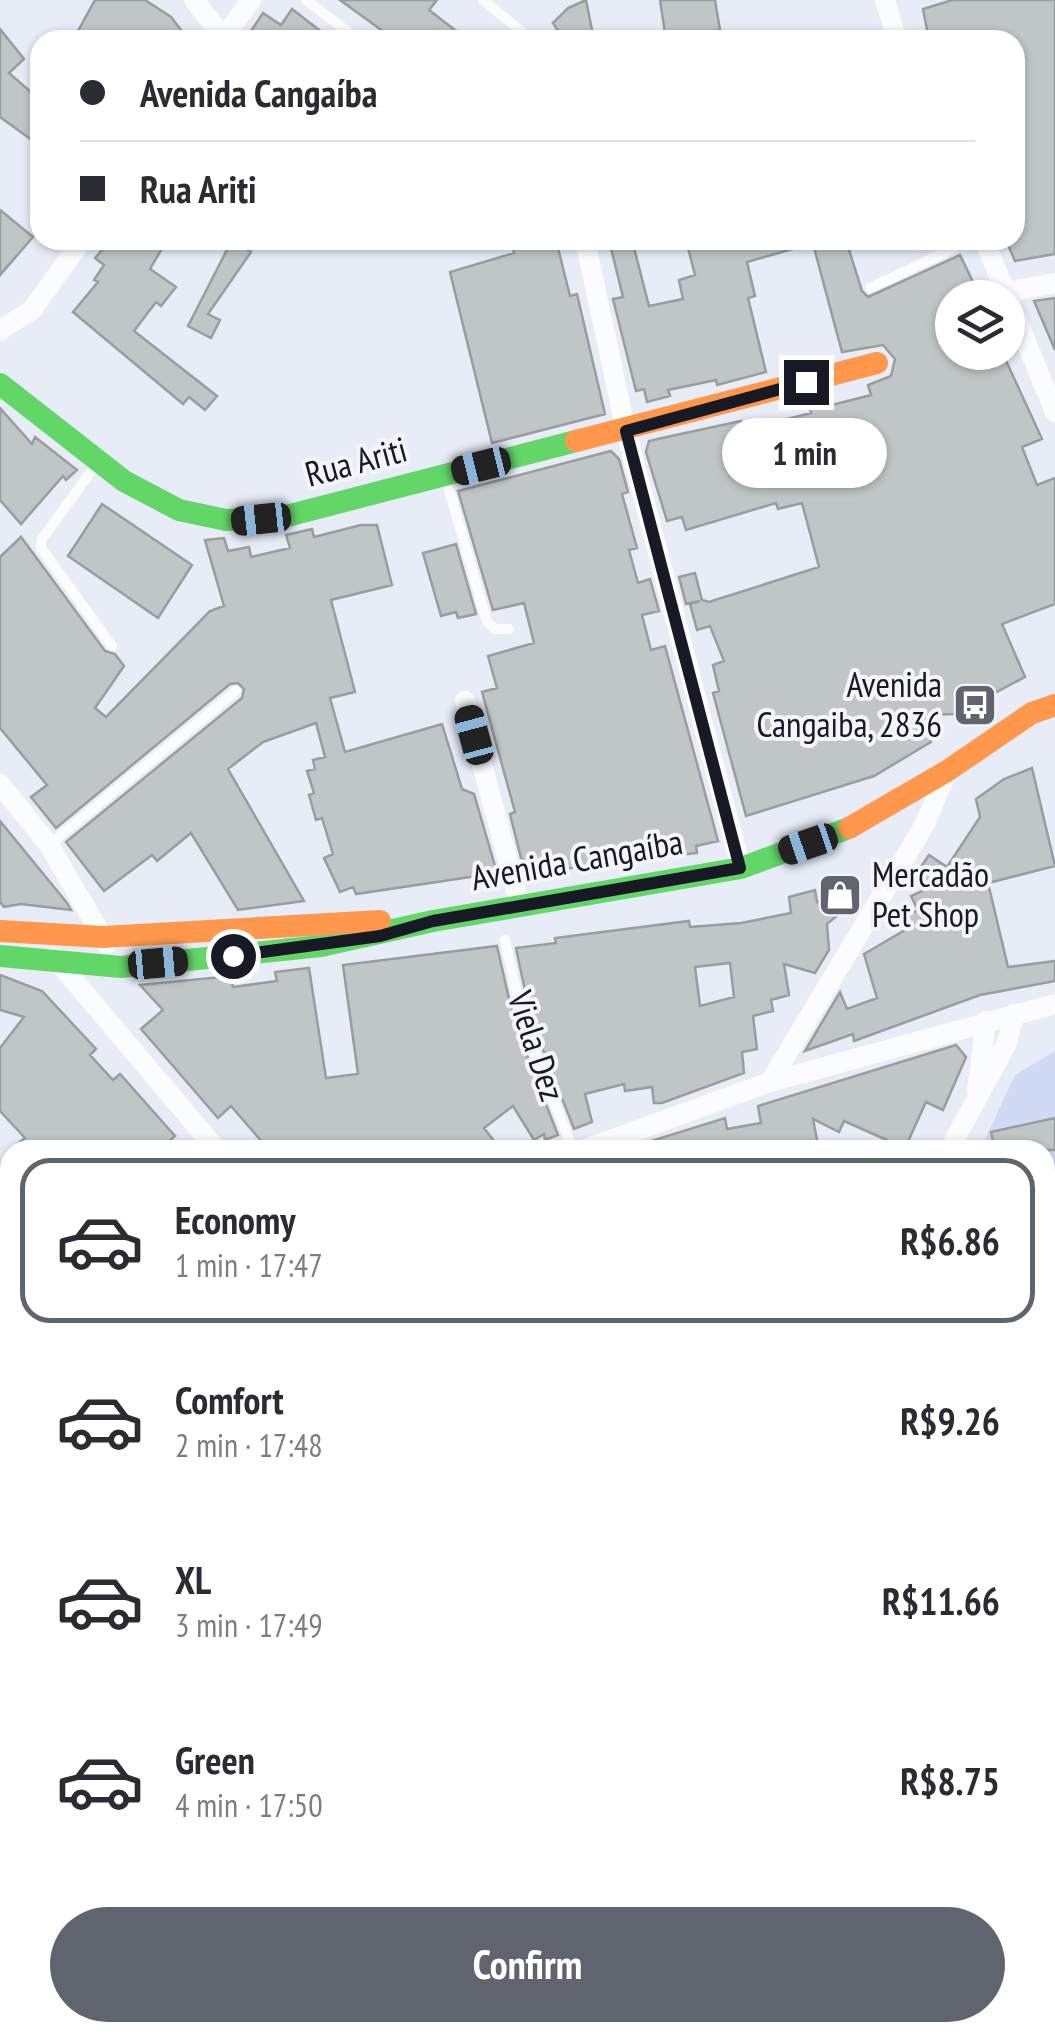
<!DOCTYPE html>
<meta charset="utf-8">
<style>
:root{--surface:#fff;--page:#f7f7f7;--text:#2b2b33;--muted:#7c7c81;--line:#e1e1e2;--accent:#60646e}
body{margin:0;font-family:"PT Sans Narrow",sans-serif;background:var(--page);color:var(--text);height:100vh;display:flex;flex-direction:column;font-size:38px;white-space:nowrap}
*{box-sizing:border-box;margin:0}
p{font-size:32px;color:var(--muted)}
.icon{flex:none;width:55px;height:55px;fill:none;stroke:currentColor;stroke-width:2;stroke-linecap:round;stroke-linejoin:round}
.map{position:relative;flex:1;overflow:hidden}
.panel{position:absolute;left:0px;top:1140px;width:1055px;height:902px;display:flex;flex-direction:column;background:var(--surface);border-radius:30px 30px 0 0;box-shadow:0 2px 8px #0004}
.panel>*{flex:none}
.banner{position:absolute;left:30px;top:30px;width:995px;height:220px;border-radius:30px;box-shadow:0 2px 8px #0004;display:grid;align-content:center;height:220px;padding:0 50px;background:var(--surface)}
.fabs{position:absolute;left:935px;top:280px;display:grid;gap:20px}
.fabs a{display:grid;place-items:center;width:90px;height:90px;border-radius:50%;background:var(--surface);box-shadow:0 2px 8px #0004;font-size:50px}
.end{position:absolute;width:45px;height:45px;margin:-22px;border:12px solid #171a24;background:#fff;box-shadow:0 0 0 5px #fff}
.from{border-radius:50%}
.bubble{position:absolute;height:70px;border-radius:35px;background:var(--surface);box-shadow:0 2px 8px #0004;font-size:32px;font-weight:700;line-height:70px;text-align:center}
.car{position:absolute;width:30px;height:60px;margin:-30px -15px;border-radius:12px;box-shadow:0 0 8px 2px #0007;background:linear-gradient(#222 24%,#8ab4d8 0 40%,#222 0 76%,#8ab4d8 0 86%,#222 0)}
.banner b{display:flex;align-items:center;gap:35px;height:95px;font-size:38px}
.banner b+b{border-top:2px solid var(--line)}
.banner i{width:25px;height:25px;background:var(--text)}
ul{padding:18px 0 0;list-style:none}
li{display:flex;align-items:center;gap:30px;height:165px;margin:0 20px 15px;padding:0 30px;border:5px solid transparent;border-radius:30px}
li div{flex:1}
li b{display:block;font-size:38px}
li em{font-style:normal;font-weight:700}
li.selected{border-color:var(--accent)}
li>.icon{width:90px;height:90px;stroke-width:1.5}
.button{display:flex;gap:20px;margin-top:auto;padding:20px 50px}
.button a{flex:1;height:115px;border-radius:60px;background:var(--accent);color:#fff;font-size:40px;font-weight:700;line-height:115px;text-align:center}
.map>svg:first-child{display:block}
.green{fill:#d1daf5}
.building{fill:#c0c6c5;stroke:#999d9e;stroke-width:2.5;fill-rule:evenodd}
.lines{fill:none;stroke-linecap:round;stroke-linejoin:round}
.lane{stroke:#fbfcfe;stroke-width:10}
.street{stroke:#fbfcfe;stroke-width:20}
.fast{stroke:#63d668;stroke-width:22}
.slow{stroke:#ff974d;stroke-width:22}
.route{stroke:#171a24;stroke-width:12}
.labels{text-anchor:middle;stroke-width:8;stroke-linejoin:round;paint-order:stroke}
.street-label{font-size:35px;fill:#171a24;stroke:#f3f5fb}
.poi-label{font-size:35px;fill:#171a24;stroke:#f3f5fb;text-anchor:end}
</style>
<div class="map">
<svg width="1055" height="2041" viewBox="0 0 1055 2041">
<rect width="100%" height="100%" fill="#e7ecf7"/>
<path class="green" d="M 1055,1051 L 1055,1416 L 1045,1421 L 1045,1150 L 980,1150 L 1015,1075 Z"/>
<path class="building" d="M 95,0 L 145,0 L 171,17 L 181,30 L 174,40 L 73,40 Z
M 340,0 L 437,0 L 429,10 L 468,40 L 395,40 Z
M 586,0 L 594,40 L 564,40 L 553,23 L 568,8 Z
M 660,0 L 715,0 L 720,30 L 687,35 L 688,40 L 666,40 Z
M 952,0 L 1055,0 L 1055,254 L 1015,261 L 1006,240 L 1015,240 L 1015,40 L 980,40 L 979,34 L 929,40 L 923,9 Z
M 292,9 L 332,40 L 245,40 L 263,13 L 281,25 Z
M 0,29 L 24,59 L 9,73 L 40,100 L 40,146 L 0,117 Z
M 0,210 L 33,237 L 0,275 Z
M 111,240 L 167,240 L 150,269 L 176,287 L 161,306 L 156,302 L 134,331 L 217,396 L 205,410 L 189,397 L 183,404 L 73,312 L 98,282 L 94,280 L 104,265 L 95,258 Z
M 232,240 L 251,252 L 208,314 L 220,320 L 211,338 L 188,326 Z
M 511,240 L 557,244 L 570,296 L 577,294 L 605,414 L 492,443 L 450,272 L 514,253 Z
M 609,240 L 632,240 L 649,306 L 683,299 L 679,280 L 695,275 L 686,240 L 802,240 L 803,246 L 747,262 L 755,296 L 748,298 L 766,372 L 717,385 L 716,380 L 668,390 L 670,396 L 647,402 L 644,389 L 636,391 L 613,299 L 623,297 Z
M 812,240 L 846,240 L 862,291 L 868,297 L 960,255 L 973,282 L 964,286 L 966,298 L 952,298 L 952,337 L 944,339 L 945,352 L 1002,352 L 1042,439 L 1022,447 L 1037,485 L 1055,478 L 1055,604 L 1002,624 L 1025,677 L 955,714 L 924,715 L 931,742 L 874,776 L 746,816 L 713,693 L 719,691 L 713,665 L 724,661 L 710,626 L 697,630 L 690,604 L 700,601 L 686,604 L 679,577 L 695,573 L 702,600 L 709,602 L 819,567 L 802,503 L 778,509 L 776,503 L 686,530 L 682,517 L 667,521 L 646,452 L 649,441 L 662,438 L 741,421 L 743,430 L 811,413 L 808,400 L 825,396 L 828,406 L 871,395 L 868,385 L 891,376 L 895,359 L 883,345 L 842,352 Z
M 1055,298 L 1055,350 L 1034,301 Z
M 0,408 L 32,444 L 35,437 L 77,470 L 66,480 L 63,476 L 21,524 L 0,500 Z
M 611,451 L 619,459 L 628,492 L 622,494 L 637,548 L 629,550 L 638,583 L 650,579 L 659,611 L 642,615 L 651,650 L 665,646 L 718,841 L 696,846 L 697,853 L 540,872 L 521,858 L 510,814 L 515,812 L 482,692 L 497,688 L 488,656 L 534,643 L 524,603 L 493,610 L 458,491 Z
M 102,504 L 192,565 L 158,618 L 68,556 Z
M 361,525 L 377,525 L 392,585 L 331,600 L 355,692 L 330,698 L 345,752 L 442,724 L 462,789 L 474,794 L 497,873 L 356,894 L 353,887 L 340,892 L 324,858 L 333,854 L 322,818 L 316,820 L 309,795 L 314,793 L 307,771 L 315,769 L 313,760 L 325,757 L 316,723 L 263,742 L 228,769 L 304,901 L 238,910 L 191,833 L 157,861 L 152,855 L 104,891 L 66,842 L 242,698 L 244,689 L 238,683 L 230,684 L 56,828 L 31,797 L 47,785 L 0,728 L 0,557 L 21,537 L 105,651 L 115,654 L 124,666 L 95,708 L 106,717 L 210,611 L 224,606 L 205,540 L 224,538 L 228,551 L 249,547 L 251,557 L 290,548 L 286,535 L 312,529 L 314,537 Z
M 456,544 L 476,614 L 458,618 L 456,612 L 441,616 L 423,553 Z
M 1032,768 L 1055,866 L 988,883 L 1008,967 L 1055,961 L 1055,981 L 980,995 L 854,1041 L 853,1034 L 805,1051 L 840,992 L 847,1009 L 877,998 L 864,954 L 905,930 L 899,920 L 918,910 L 911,896 L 922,891 L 916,874 L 929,855 L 947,867 L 980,817 L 976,799 L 1004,779 Z
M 0,821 L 67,903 L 71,910 L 21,904 L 4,907 L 0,902 Z
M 815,890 L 817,902 L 835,892 L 844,910 L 827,924 L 829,950 L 815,973 L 784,964 L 789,995 L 771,1000 L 773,1011 L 753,1016 L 757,1049 L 742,1052 L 744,1073 L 662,1103 L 654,1103 L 652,1087 L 625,1091 L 624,1084 L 585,1094 L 592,1122 L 574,1129 L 531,1019 L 516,948 L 556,943 L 555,938 L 689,921 L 690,927 L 741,923 L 791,913 L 789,897 ZM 730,963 L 734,997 L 700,1006 L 695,967 Z
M 497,946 L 515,1025 L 558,1135 L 545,1140 L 544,1134 L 534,1140 L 513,1106 L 484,1128 L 501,1150 L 269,1150 L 231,1106 L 218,1118 L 141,1029 L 163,1010 L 140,985 L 231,976 L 233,987 L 277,981 L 275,972 L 309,968 L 326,1078 L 358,1074 L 343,965 Z
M 0,975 L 42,991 L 96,1049 L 90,1055 L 113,1080 L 120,1074 L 175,1136 L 160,1150 L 10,1150 L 25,1138 L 0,1111 L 0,1048 L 24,1017 L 0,1010 Z
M 956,1045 L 966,1057 L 943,1110 L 926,1102 L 905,1148 L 844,1121 L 839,1132 L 813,1119 L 819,1150 L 636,1150 L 635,1146 L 725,1118 L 727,1129 L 761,1123 L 758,1106 Z
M 1055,1118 L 1055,1150 L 995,1150 L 991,1132 Z"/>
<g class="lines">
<path class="lane" d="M 306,0 L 359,40
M 483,0 L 532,40
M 870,288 L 971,240
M 95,466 L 42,539 L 41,548 L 112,646
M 446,479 L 487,622 L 495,629 L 509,629
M 50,844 L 236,691
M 505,940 L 523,1022 L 573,1150"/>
<path class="street" d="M 194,0 L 224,38
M 885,0 L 897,40
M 222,40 L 251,0
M 585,240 L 626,431 L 741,868
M 984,240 L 1055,412
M 1006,292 L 1055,283
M 0,330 L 32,310 L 82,240
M 465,701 L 520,906
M 0,784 L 49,845 L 107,944
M 54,957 L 217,1150
M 770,1082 L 925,824 L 947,771
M 977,1090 L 986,1021
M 583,1150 L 770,1082 L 1055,1004
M 949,1150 L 1007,1043 L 1014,1014
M 0,1234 L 10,1245
M 1045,1450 L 1055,1442
M 1045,1529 L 1055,1544
M 1045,1903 L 1055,1929
M 280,2039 L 320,2041
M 346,2041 L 428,2032
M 635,2041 L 636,2032
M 852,2041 L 853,2032"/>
<path class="fast" d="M 0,384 L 124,481 L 179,510 L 226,520 L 283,517 L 576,441
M 0,956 L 121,967 L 321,946 L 433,921 L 741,868 L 849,828"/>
<path class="slow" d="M 576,441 L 877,363
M 849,828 L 947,771 L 1032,713 L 1055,705
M 0,931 L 103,937 L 380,921"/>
</g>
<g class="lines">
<path class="route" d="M 233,956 L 380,936 L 433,921 L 740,868 L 626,431 L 806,382"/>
</g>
<defs>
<g id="bus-square" transform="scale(2.25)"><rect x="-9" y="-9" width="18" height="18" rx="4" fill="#60646e" stroke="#f3f5fb"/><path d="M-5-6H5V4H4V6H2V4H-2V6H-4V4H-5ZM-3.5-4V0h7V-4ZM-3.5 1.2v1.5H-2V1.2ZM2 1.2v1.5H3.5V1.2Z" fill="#fff"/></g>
<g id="shop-square" transform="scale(2.25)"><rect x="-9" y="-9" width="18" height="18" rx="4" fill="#60646e" stroke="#f3f5fb"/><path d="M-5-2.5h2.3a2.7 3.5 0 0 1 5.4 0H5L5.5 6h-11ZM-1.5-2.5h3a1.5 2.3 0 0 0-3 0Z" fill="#fff"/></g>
</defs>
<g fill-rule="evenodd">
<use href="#bus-square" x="975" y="705"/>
<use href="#shop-square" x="840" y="895"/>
</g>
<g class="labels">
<g class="street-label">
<text transform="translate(356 462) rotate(-15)" y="12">Rua Ariti</text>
<text transform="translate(577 860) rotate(-10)" y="12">Avenida Cangaíba</text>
<text transform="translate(536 1046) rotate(72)" y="12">Viela Dez</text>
</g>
<g class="poi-label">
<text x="942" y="697">Avenida<tspan x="942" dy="40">Cangaiba, 2836</tspan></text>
<text x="872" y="887" text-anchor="start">Mercadão<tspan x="872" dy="40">Pet Shop</tspan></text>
</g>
</g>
</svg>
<div class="fabs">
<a><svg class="icon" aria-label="layers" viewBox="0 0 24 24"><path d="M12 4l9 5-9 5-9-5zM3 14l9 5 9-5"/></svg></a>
</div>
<i class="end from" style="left:233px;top:956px"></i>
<i class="end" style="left:806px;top:382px"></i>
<div class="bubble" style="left:722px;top:418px;width:165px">1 min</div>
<i class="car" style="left:481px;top:466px;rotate:256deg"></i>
<i class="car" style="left:261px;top:519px;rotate:264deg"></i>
<i class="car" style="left:474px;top:735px;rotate:345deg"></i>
<i class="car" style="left:808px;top:844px;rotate:251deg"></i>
<i class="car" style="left:158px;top:963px;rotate:85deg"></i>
<div class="banner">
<b><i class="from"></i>Avenida Cangaíba</b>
<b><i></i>Rua Ariti</b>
</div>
<section class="panel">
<ul>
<li class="selected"><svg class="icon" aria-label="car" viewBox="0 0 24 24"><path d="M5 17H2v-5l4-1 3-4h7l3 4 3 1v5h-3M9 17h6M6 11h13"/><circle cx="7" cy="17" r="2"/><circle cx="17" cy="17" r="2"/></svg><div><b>Economy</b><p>1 min · 17:47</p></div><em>R$6.86</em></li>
<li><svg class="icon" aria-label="car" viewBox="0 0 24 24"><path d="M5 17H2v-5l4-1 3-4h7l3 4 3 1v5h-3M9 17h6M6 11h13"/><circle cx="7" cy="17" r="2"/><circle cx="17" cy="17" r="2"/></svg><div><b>Comfort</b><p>2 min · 17:48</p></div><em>R$9.26</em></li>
<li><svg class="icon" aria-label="car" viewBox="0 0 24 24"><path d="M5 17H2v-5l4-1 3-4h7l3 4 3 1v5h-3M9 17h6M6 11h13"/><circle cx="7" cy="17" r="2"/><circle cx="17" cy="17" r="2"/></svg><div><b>XL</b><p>3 min · 17:49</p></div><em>R$11.66</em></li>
<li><svg class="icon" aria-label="car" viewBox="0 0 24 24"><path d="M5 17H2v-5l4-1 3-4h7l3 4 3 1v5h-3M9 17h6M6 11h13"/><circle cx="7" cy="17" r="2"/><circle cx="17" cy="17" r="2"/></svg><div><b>Green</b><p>4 min · 17:50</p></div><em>R$8.75</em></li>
</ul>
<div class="button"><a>Confirm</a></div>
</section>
</div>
